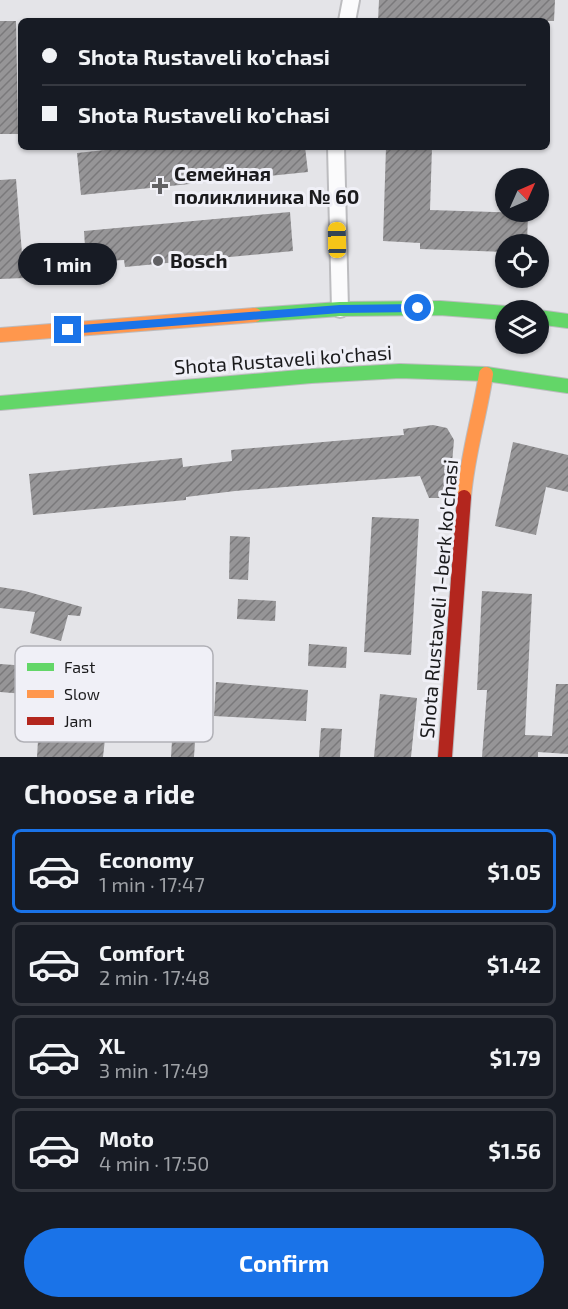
<!DOCTYPE html>
<meta charset="utf-8">
<style>
:root{--surface:#171b24;--page:#242831;--text:#f1f3f6;--muted:#9ea1a6;--line:#363941;--accent:#1a73e8}
body{margin:0;font-family:"Exo 2",sans-serif;background:var(--page);color:var(--text);height:100vh;display:flex;flex-direction:column;font-size:22px;white-space:nowrap}
*{box-sizing:border-box;margin:0}
p{font-size:20px;color:var(--muted)}
.icon{flex:none;width:33px;height:33px;fill:none;stroke:currentColor;stroke-width:2;stroke-linecap:round;stroke-linejoin:round}
.map{position:relative;height:757px;overflow:hidden}
.drawer{display:flex;flex-direction:column;background:var(--surface);flex:1}
.drawer>*{flex:none}
.hud{position:absolute;left:18px;top:18px;width:532px;height:132px;border-radius:9px;box-shadow:0 2px 4px #0004;display:grid;align-content:center;height:132px;padding:0 24px;background:var(--surface)}
.needle{width:39px;rotate:45deg}
.tools{position:absolute;left:495px;top:168px;display:grid;gap:12px}
.tools a{display:grid;place-items:center;width:54px;height:54px;border-radius:50%;background:var(--surface);box-shadow:0 2px 4px #0004;font-size:30px}
.end{position:absolute;width:27px;height:27px;margin:-14px;border:8px solid #1a73e8;background:#fff;box-shadow:0 0 0 3px #fff}
.from{border-radius:50%}
.bubble{position:absolute;height:42px;border-radius:21px;background:var(--surface);box-shadow:0 2px 4px #0004;font-size:20px;font-weight:700;line-height:42px;text-align:center}
.car{position:absolute;width:18px;height:36px;margin:-18px -9px;border-radius:8px;box-shadow:0 0 4px 2px #0007;background:linear-gradient(#f5c518 24%,#345 0 40%,#f5c518 0 76%,#345 0 86%,#f5c518 0)}
.hud b{display:flex;align-items:center;gap:21px;height:57px;font-size:22px}
.hud b+b{border-top:2px solid var(--line)}
.hud i{width:15px;height:15px;background:var(--text)}
ul{padding:0;list-style:none}
li{display:flex;align-items:center;gap:18px;height:84px;margin:0 12px 9px;padding:0 12px;border:3px solid var(--line);border-radius:9px}
li div{flex:1}
li b{display:block;font-size:22px}
li em{font-style:normal;font-weight:700}
li.on{border-color:var(--accent)}
li>.icon{width:54px;height:54px;stroke-width:1.5}
h2{padding:0 24px;font-size:27px;line-height:72px}
.button{display:flex;gap:12px;margin-top:auto;padding:12px 24px}
.button a{flex:1;height:69px;border-radius:36px;background:var(--accent);color:#fff;font-size:24px;font-weight:700;line-height:69px;text-align:center}
.map>svg:first-child{display:block}
.building{fill:url(#building-hatch)}
.lines{fill:none;stroke-linecap:round;stroke-linejoin:round}
.street-casing{stroke:#bcbcbf;stroke-width:20}
.fast-casing{stroke:#bcbcbf;stroke-width:16}
.slow-casing{stroke:#bcbcbf;stroke-width:16}
.jam-casing{stroke:#bcbcbf;stroke-width:16}
.street{stroke:#fbfbfc;stroke-width:16}
.fast{stroke:#63d668;stroke-width:14}
.slow{stroke:#ff974d;stroke-width:14}
.jam{stroke:#b3261e;stroke-width:14}
.route{stroke:#1a73e8;stroke-width:8}
.poi-dot{fill:#616164;stroke:#f0f0f7;stroke-width:2}
.labels{text-anchor:middle;stroke-width:6;stroke-linejoin:round;paint-order:stroke}
.poi-label{font-size:20px;font-weight:bold;fill:#1b1b1d;stroke:#f0f0f7;text-anchor:start}
.street-label{font-size:20px;fill:#1b1b1d;stroke:#f0f0f7}
.key{fill:#f0f0f7;stroke:#b0b0b6;stroke-width:1.5}
.key-label{font-size:16px;fill:#1b1b1d}
</style>
<div class="map">
<svg width="568" height="757" viewBox="0 0 568 757">
<defs>
<pattern id="building-hatch" width="6" height="6" patternUnits="userSpaceOnUse" patternTransform="scale(1.5)"><rect width="6" height="6" fill="#969597"/><path d="M-1 1l2-2M0 6l6-6M5 7l2-2" fill="none" stroke="#7a797b"/></pattern>
</defs>
<rect width="100%" height="100%" fill="#e4e4e8"/>
<path class="building" d="M 379,0 L 555,0 L 554,21 L 378,21 Z
M 0,21 L 16,21 L 18,134 L 0,134 Z
M 133,147 L 305,147 L 308,172 L 81,195 L 77,153 Z
M 386,147 L 432,147 L 430,210 L 528,213 L 527,244 L 506,244 L 506,252 L 420,249 L 420,243 L 383,241 Z
M 16,179 L 24,278 L 0,279 L 0,180 Z
M 290,212 L 293,251 L 125,267 L 124,260 L 86,262 L 84,231 Z
M 433,425 L 447,428 L 454,440 L 449,498 L 429,498 L 420,476 L 235,491 L 186,497 L 186,500 L 33,515 L 29,474 L 182,458 L 183,467 L 232,461 L 231,450 L 404,435 L 403,429 Z
M 513,442 L 568,455 L 568,492 L 546,487 L 536,535 L 495,526 Z
M 372,517 L 419,519 L 411,655 L 364,652 Z
M 230,536 L 250,537 L 248,580 L 229,579 Z
M 0,587 L 25,591 L 82,607 L 80,616 L 68,615 L 61,641 L 30,633 L 35,612 L 0,608 Z
M 482,591 L 532,594 L 525,735 L 552,736 L 556,684 L 568,684 L 568,754 L 538,752 L 538,757 L 482,757 L 487,690 L 477,690 Z
M 238,599 L 276,601 L 275,621 L 237,619 Z
M 309,644 L 347,647 L 346,668 L 308,666 Z
M 0,664 L 127,673 L 125,702 L 0,692 Z
M 216,682 L 308,690 L 306,721 L 214,716 Z
M 380,694 L 417,698 L 411,757 L 374,757 Z
M 39,724 L 106,730 L 103,757 L 37,757 Z
M 173,724 L 196,726 L 194,757 L 171,757 Z
M 321,728 L 342,729 L 340,757 L 319,757 Z"/>
<g class="lines">
<g class="street-casing">
<path id="street" d="M 347,21 L 351,0
M 336,147 L 340,309"/>
</g>
<g class="fast-casing">
<path id="fast" d="M 255,315 L 340,309 L 440,308 L 506,313
M 538,317 L 568,321
M 0,403 L 311,376 L 400,371 L 486,374 L 568,386"/>
</g>
<g class="slow-casing">
<path id="slow" d="M 0,335 L 255,315
M 464,497 C 467,456 480,415 486,374"/>
</g>
<g class="jam-casing">
<path id="jam" d="M 445,757 L 464,497"/>
</g>
<use href="#street" class="street"/>
<use href="#fast" class="fast"/>
<use href="#slow" class="slow"/>
<use href="#jam" class="jam"/>
</g>
<g class="lines">
<path class="route" d="M 68,330 L 340,309 L 418,308"/>
</g>
<g class="poi-dot">
<path d="M157 177h6v6h6v6h-6v6h-6v-6h-6v-6h6z"/>
<circle cx="158" cy="261" r="6"/>
</g>
<g class="labels">
<g class="poi-label">
<text x="174" y="181">Семейная<tspan x="174" dy="23">поликлиника № 60</tspan></text>
<text x="170" y="268">Bosch</text>
</g>
<g class="street-label">
<text transform="translate(283 360) rotate(-4)" y="7">Shota Rustaveli ko'chasi</text>
<text transform="translate(439 599) rotate(-85)" y="7">Shota Rustaveli 1-berk ko'chasi</text>
</g>
</g>
<rect x="15" y="646" width="198" height="96" rx="9" class="key"/>
<rect x="27" y="663" width="27" height="8" fill="#63d668"/>
<rect x="27" y="690" width="27" height="8" fill="#ff974d"/>
<rect x="27" y="717" width="27" height="8" fill="#b3261e"/>
<g class="key-label">
<text x="64" y="673">Fast</text>
<text x="64" y="700">Slow</text>
<text x="64" y="727">Jam</text>
</g>
</svg>
<div class="tools">
<a><svg class="needle" viewBox="-14 -14 28 28"><path d="M0-13l5 13h-10z" fill="#e53935"/><path d="M0 13l5-13h-10z" fill="#9ea1a6"/></svg></a>
<a><svg class="icon" aria-label="locate" viewBox="0 0 24 24"><circle cx="12" cy="12" r="6"/><path d="M12 2v4M12 18v4M2 12h4M18 12h4"/></svg></a>
<a><svg class="icon" aria-label="layers" viewBox="0 0 24 24"><path d="M12 4l9 5-9 5-9-5zM3 14l9 5 9-5"/></svg></a>
</div>
<i class="end from" style="left:418px;top:308px"></i>
<i class="end" style="left:68px;top:330px"></i>
<div class="bubble" style="left:18px;top:243px;width:99px">1 min</div>
<i class="car" style="left:337px;top:240px;rotate:359deg"></i>
<div class="hud">
<b><i class="from"></i>Shota Rustaveli ko'chasi</b>
<b><i></i>Shota Rustaveli ko'chasi</b>
</div>
</div>
<section class="drawer">
<h2>Choose a ride</h2>
<ul>
<li class="on"><svg class="icon" aria-label="car" viewBox="0 0 24 24"><path d="M5 17H2v-5l4-1 3-4h7l3 4 3 1v5h-3M9 17h6M6 11h13"/><circle cx="7" cy="17" r="2"/><circle cx="17" cy="17" r="2"/></svg><div><b>Economy</b><p>1 min · 17:47</p></div><em>$1.05</em></li>
<li><svg class="icon" aria-label="car" viewBox="0 0 24 24"><path d="M5 17H2v-5l4-1 3-4h7l3 4 3 1v5h-3M9 17h6M6 11h13"/><circle cx="7" cy="17" r="2"/><circle cx="17" cy="17" r="2"/></svg><div><b>Comfort</b><p>2 min · 17:48</p></div><em>$1.42</em></li>
<li><svg class="icon" aria-label="car" viewBox="0 0 24 24"><path d="M5 17H2v-5l4-1 3-4h7l3 4 3 1v5h-3M9 17h6M6 11h13"/><circle cx="7" cy="17" r="2"/><circle cx="17" cy="17" r="2"/></svg><div><b>XL</b><p>3 min · 17:49</p></div><em>$1.79</em></li>
<li><svg class="icon" aria-label="car" viewBox="0 0 24 24"><path d="M5 17H2v-5l4-1 3-4h7l3 4 3 1v5h-3M9 17h6M6 11h13"/><circle cx="7" cy="17" r="2"/><circle cx="17" cy="17" r="2"/></svg><div><b>Moto</b><p>4 min · 17:50</p></div><em>$1.56</em></li>
</ul>
<div class="button"><a>Confirm</a></div>
</section>
